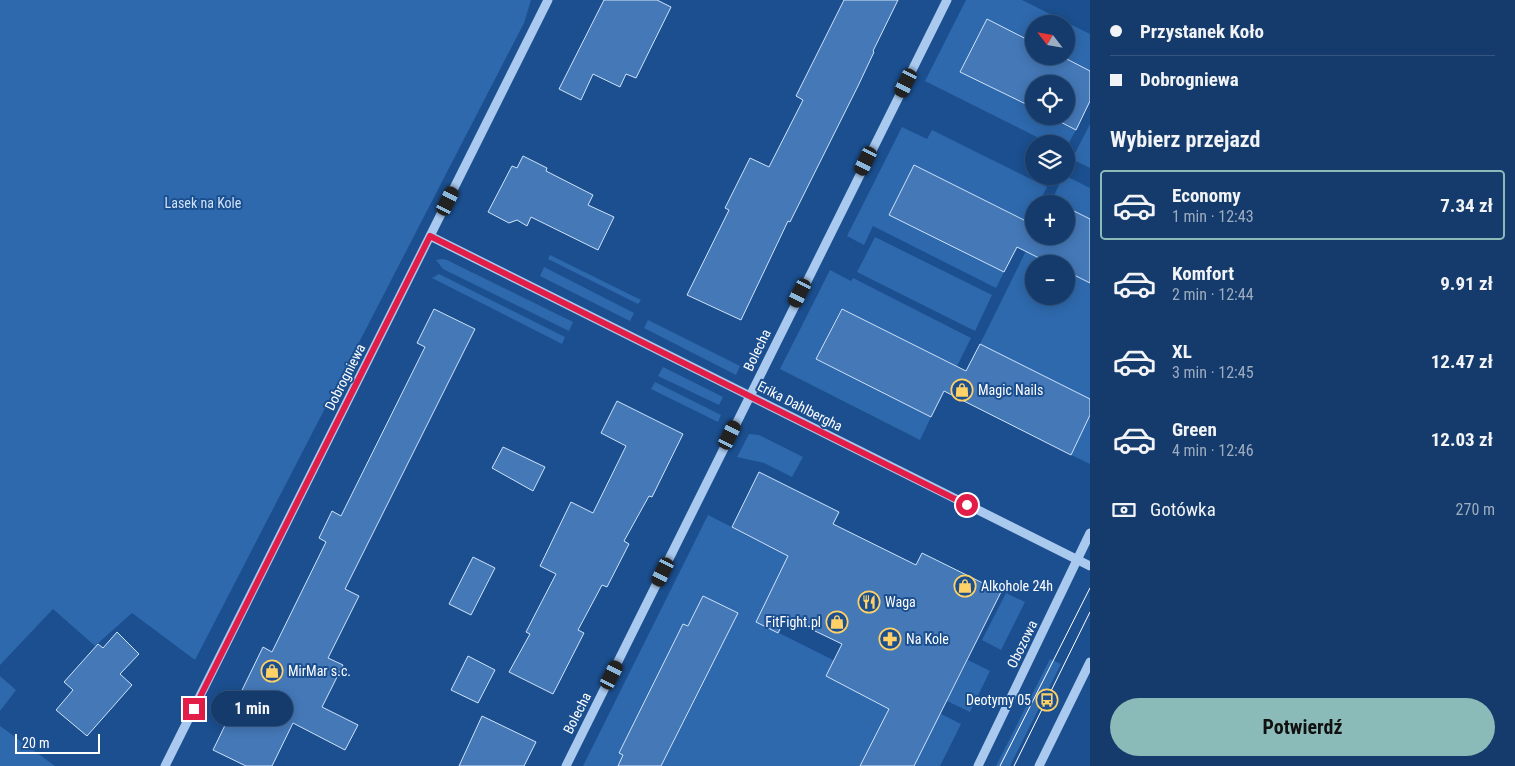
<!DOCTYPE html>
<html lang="pl">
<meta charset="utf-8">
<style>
:root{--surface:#143b6b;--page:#1d4271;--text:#f1f3f6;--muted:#9dadc1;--line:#33557e;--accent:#8bbbb9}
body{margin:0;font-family:"Roboto Condensed",sans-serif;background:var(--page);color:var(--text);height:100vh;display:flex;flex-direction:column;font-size:19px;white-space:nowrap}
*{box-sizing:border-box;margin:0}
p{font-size:16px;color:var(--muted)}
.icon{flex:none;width:28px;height:28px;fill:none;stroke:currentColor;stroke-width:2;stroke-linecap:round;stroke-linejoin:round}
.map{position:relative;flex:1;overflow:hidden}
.side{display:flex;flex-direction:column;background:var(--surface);width:425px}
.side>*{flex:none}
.guide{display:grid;align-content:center;height:110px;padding:0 20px;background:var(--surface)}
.needle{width:32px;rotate:301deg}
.controls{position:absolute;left:1025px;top:15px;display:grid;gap:10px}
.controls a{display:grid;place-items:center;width:50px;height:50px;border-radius:50%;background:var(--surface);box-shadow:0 2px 12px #0003,0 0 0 1px var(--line);font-size:25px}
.scale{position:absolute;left:15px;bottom:12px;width:85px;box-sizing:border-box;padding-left:5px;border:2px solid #fff;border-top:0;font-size:14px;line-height:18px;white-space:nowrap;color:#fff;-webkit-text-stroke:4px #1b4f8f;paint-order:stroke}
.end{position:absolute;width:22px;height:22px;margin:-11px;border:6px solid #e11d48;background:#fff;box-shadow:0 0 0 2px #fff}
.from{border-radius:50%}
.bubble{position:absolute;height:35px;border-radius:18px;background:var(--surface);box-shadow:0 2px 12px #0003,0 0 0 1px var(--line);font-size:16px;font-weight:700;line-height:35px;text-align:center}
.car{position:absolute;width:15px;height:30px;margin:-15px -8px;border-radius:6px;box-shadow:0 0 4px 1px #0007;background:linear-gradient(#222 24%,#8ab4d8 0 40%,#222 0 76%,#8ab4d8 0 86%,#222 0)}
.guide b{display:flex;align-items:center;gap:18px;height:48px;font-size:19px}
.guide b+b{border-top:1px solid var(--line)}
.guide i{width:12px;height:12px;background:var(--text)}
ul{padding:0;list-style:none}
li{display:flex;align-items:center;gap:15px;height:70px;margin:0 10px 8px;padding:0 10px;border:2px solid transparent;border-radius:5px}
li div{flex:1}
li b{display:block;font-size:19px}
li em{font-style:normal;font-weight:700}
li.current{border-color:var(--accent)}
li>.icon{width:45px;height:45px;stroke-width:1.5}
h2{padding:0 20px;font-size:22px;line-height:60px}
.pay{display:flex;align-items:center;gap:12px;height:55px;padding:0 20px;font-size:19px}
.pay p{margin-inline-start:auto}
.action{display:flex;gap:10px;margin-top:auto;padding:10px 20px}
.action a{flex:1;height:58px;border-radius:30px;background:var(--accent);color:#111;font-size:20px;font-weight:700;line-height:58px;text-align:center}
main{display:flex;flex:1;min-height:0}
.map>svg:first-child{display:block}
.green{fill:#2e69ad}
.building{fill:#4478b7;stroke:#cfe3fa}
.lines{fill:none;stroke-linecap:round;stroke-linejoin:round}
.minor{stroke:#a9c9ee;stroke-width:9}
.tram{stroke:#fff;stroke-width:1}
.route{stroke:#e11d48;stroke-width:6}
.labels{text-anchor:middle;stroke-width:4;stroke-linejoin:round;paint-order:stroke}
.park-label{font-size:14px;fill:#cfe3fa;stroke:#1b4f8f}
.street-label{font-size:14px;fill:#fff;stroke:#1b4f8f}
.poi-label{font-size:14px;fill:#fff;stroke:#1b4f8f;text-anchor:start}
</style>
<main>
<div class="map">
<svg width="1090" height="766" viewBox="0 0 1090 766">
<rect width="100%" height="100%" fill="#1b4f8f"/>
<path class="green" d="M 0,0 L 531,0 L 524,23 L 195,660 L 132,613 L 95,646 L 53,609 L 0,665 Z
M 966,0 L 1022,0 L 1090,34 L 1090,71 L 1061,56 L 1066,56 L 1066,24 L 1034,24 L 1034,43 L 987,19 L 961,71 L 1034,108 L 1034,116 L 1049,116 L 1076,130 L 1066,148 L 1066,144 L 1051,144 L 925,81 Z
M 1090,124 L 1090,168 L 1072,159 Z
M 902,127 L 927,139 L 932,130 L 1047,187 L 1038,204 L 1034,204 L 1034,213 L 1029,222 L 914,165 L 889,215 L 1004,272 L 996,288 L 873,226 L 864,245 L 847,236 Z
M 1063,176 L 1066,176 L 1090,188 L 1090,219 L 1066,207 L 1066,204 L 1060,204 L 1052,200 Z
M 875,237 L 992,295 L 975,331 L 857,272 Z
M 1026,251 L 1051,264 L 1034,264 L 1034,296 L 1066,296 L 1066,271 L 1090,283 L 1090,399 L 980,344 Z
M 550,255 L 641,300 L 638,304 L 548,259 Z
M 442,259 L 447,260 L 573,322 L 569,331 L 443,269 L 436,260 Z
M 544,267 L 634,313 L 630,321 L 540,276 Z
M 830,270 L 851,281 L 853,278 L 971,338 L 957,366 L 841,309 L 816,359 L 931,417 L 920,440 L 780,369 Z
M 439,274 L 565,337 L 562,344 L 432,278 Z
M 648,320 L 740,366 L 736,375 L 644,328 Z
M 663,367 L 723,397 L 719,405 L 658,376 Z
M 655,382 L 721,415 L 718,422 L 651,389 Z
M 1090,415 L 1090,464 L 1071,455 Z
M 749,434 L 759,435 L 803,457 L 792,477 L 764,463 L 737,457 Z
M 708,515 L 811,567 L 779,633 L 961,724 L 940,766 L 583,766 Z
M 1006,593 L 1025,602 L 1001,650 L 982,640 Z
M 1050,659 L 1061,664 L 1010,766 L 996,766 Z
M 968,660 L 990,671 L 970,712 L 947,701 Z
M 0,676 L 16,690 L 0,711 Z
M 0,726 L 55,766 L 0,766 Z"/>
<path class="building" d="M 604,0 L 657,0 L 671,7 L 636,78 L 626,74 L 620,87 L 593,74 L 581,100 L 559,89 Z
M 844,0 L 898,0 L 873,51 L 874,52 L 858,86 L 790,222 L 788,221 L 741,320 L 687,295 L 729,210 L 725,208 L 750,158 L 769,167 L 803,100 L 796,96 Z
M 987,19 L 1034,43 L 1034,56 L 1061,56 L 1090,71 L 1090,101 L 1076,130 L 1049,116 L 1066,116 L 1066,84 L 1034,84 L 1034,108 L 960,72 Z
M 523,156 L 547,168 L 546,171 L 593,195 L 588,205 L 614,217 L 598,250 L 531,217 L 527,226 L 517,220 L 509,223 L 488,212 L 512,166 L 517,168 Z
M 914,165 L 1034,225 L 1034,236 L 1066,236 L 1066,207 L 1090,219 L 1090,283 L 1066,271 L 1066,264 L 1051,264 L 1017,247 L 1004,272 L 889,215 Z
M 434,309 L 475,329 L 345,589 L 359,596 L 328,658 L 343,665 L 322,707 L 358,725 L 345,750 L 293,723 L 272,766 L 246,766 L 213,750 L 263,647 L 272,652 L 326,542 L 319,538 L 332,511 L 341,516 L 425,347 L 417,343 Z
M 842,309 L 966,371 L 980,344 L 1090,399 L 1090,415 L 1071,455 L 944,391 L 931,417 L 816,359 Z
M 617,401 L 683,434 L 652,497 L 649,496 L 624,541 L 629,544 L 607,587 L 602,585 L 578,630 L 584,633 L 553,694 L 509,672 L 530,634 L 526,632 L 556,574 L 540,566 L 571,502 L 593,513 L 626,446 L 601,433 Z
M 503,447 L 545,467 L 533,491 L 492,468 Z
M 759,472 L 839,512 L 833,524 L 916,565 L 922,553 L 1001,592 L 914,766 L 860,766 L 889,709 L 826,676 L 842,644 L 786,617 L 778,633 L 756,622 L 788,556 L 732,527 Z
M 473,557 L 495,568 L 471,615 L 449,604 Z
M 703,596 L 738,613 L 661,766 L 618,766 L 623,755 L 619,753 L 683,624 L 688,626 Z
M 117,632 L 139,654 L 120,674 L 132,685 L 87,736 L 56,710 L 73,690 L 64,682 L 98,644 L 103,648 Z
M 468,656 L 495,670 L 478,703 L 451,690 Z
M 482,716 L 536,742 L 524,766 L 459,766 Z"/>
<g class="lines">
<path class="minor" d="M 430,236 L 1090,566
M 165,766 L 548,0
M 566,766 L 947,0
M 978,766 L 1090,533
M 1039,766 L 1090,662"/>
<path class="tram" d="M 1000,766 L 1090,588
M 1014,766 L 1090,612"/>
</g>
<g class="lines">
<path class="route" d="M 194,709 L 430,236 L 967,505"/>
</g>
<defs>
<g id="shop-ring" transform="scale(1.125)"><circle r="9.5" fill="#1b4f8f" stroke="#ffd166" stroke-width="1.5"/><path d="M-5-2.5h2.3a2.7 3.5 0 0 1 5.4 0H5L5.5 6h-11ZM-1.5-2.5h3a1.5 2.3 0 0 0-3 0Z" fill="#ffd166"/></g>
<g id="restaurant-ring" transform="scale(1.125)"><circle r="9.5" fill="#1b4f8f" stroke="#ffd166" stroke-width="1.5"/><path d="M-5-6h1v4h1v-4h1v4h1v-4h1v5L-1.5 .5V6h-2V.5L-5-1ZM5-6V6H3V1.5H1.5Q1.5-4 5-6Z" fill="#ffd166"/></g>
<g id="pharmacy-ring" transform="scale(1.125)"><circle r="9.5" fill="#1b4f8f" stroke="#ffd166" stroke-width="1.5"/><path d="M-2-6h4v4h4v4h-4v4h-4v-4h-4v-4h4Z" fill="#ffd166"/></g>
<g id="bus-ring" transform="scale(1.125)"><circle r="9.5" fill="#1b4f8f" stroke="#ffd166" stroke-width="1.5"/><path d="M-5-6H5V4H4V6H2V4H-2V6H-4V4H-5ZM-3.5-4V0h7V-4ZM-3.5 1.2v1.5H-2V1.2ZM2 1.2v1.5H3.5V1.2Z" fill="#ffd166"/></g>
</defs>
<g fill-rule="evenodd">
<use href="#shop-ring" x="962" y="390"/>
<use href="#shop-ring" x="965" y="586"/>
<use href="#restaurant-ring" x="869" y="602"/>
<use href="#shop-ring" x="837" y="622"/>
<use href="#pharmacy-ring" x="890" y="639"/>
<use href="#shop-ring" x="272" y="671"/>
<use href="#bus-ring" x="1047" y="700"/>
</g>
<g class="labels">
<g class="park-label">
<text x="203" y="208">Lasek na Kole</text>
</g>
<g class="street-label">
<text transform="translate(757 350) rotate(-64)" y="5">Bolecha</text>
<text transform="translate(345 377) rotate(-63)" y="5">Dobrogniewa</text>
<text transform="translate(800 406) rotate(27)" y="5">Erika Dahlbergha</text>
<text transform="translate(1022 644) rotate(-64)" y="5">Obozowa</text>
<text transform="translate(577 713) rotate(-63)" y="5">Bolecha</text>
</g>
<g class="poi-label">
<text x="978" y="395">Magic Nails</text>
<text x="981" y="591">Alkohole 24h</text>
<text x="885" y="607">Waga</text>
<text x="821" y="627" text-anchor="end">FitFight.pl</text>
<text x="906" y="644">Na Kole</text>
<text x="288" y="676">MirMar s.c.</text>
<text x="1031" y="705" text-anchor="end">Deotymy 05</text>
</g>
</g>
</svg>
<div class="controls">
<a><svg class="needle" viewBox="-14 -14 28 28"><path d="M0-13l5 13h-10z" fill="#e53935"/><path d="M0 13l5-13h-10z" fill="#9dadc1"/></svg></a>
<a><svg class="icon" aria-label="locate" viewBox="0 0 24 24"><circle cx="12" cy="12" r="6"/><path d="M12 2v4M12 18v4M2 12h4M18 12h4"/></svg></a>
<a><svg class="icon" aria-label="layers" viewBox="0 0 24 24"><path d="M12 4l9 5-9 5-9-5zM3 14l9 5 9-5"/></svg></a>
<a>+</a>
<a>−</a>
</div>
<div class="scale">20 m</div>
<i class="end from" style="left:967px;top:505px"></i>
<i class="end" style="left:194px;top:709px"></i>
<div class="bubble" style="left:211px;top:691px;width:82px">1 min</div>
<i class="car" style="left:906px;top:83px;rotate:206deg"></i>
<i class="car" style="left:866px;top:161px;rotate:206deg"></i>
<i class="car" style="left:448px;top:201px;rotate:26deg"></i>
<i class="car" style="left:800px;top:293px;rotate:207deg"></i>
<i class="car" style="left:730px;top:435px;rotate:26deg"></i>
<i class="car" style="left:663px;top:572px;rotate:206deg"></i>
<i class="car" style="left:612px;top:675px;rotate:27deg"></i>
</div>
<section class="side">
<div class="guide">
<b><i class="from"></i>Przystanek Koło</b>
<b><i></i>Dobrogniewa</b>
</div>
<h2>Wybierz przejazd</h2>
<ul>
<li class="current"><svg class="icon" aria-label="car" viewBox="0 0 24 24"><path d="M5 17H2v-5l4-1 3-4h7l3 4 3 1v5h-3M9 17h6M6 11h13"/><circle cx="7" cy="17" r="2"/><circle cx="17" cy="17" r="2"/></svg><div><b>Economy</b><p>1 min · 12:43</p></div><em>7.34 zł</em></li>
<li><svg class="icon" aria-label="car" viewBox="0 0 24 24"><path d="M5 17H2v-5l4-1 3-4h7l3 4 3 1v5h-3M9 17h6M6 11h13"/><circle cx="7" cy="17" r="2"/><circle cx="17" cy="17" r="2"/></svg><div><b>Komfort</b><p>2 min · 12:44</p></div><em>9.91 zł</em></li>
<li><svg class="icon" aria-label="car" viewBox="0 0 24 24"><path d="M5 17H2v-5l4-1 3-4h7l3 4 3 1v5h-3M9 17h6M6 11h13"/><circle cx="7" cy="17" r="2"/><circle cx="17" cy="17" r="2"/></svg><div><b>XL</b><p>3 min · 12:45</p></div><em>12.47 zł</em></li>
<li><svg class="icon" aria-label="car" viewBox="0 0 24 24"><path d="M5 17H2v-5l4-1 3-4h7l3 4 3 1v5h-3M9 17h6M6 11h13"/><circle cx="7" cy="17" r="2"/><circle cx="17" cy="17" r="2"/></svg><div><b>Green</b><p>4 min · 12:46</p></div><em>12.03 zł</em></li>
</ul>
<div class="pay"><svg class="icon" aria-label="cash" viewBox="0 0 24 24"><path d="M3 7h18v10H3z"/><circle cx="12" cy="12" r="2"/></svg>Gotówka<p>270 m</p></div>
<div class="action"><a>Potwierdź</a></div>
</section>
</main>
